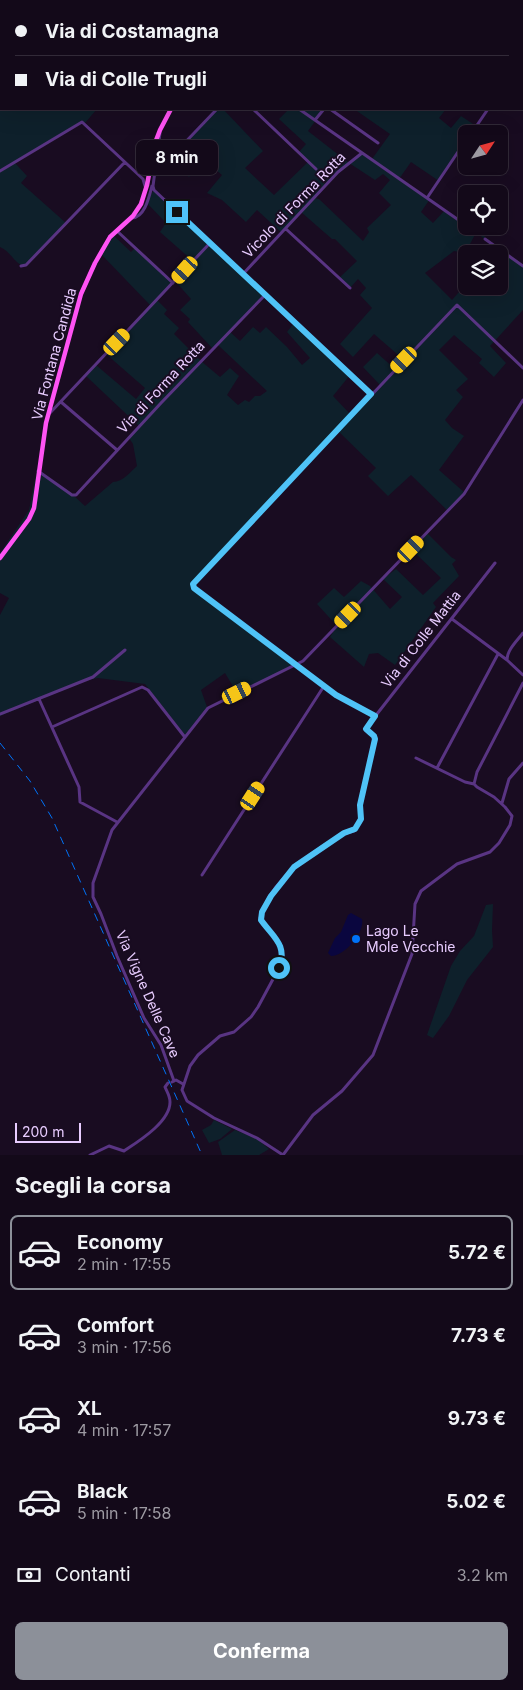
<!DOCTYPE html>
<html lang="it">
<meta charset="utf-8">
<style>
:root{--surface:#130919;--page:#201726;--text:#f1f3f6;--muted:#9d9aa2;--line:#322a38;--accent:#8c9099}
body{margin:0;font-family:Inter,sans-serif;background:var(--page);color:var(--text);height:100vh;display:flex;flex-direction:column;font-size:19px;white-space:nowrap}
*{box-sizing:border-box;margin:0}
p{font-size:16px;color:var(--muted)}
.icon{flex:none;width:28px;height:28px;fill:none;stroke:currentColor;stroke-width:2;stroke-linecap:round;stroke-linejoin:round}
.map{position:relative;height:1155px;overflow:hidden}
.details{display:flex;flex-direction:column;background:var(--surface);flex:1}
.details>*{flex:none}
.hud{position:absolute;left:0px;top:0px;width:524px;height:110px;box-shadow:0 5px 20px #0002,0 0 0 1px var(--line);display:grid;align-content:center;height:110px;padding:0 15px;background:var(--surface)}
.needle{width:32px;rotate:54deg}
.buttons{position:absolute;left:458px;top:125px;display:grid;gap:10px}
.buttons a{display:grid;place-items:center;width:50px;height:50px;border-radius:8px;background:var(--surface);box-shadow:0 5px 20px #0002,0 0 0 1px var(--line);font-size:25px}
.scale{position:absolute;left:15px;bottom:12px;width:66px;box-sizing:border-box;padding-left:5px;border:2px solid #e8ccff;border-top:0;font-size:14px;line-height:18px;white-space:nowrap;color:#e8ccff;-webkit-text-stroke:4px #190c21;paint-order:stroke}
.end{position:absolute;width:22px;height:22px;margin:-11px;border:6px solid #4fc3f7;background:#111;box-shadow:0 0 0 2px #111}
.from{border-radius:50%}
.bubble{position:absolute;height:35px;border-radius:8px;background:var(--surface);box-shadow:0 5px 20px #0002,0 0 0 1px var(--line);font-size:16px;font-weight:700;line-height:35px;text-align:center}
.car{position:absolute;width:15px;height:30px;margin:-15px -8px;border-radius:6px;box-shadow:0 0 4px 1px #0007;background:linear-gradient(#f5c518 24%,#345 0 40%,#f5c518 0 76%,#345 0 86%,#f5c518 0)}
.hud b{display:flex;align-items:center;gap:18px;height:48px;font-size:19px}
.hud b+b{border-top:1px solid var(--line)}
.hud i{width:12px;height:12px;background:var(--text)}
ul{padding:0;list-style:none}
li{display:flex;align-items:center;gap:15px;height:75px;margin:0 10px 8px;padding:0 5px;border:2px solid transparent;border-radius:8px}
li div{flex:1}
li b{display:block;font-size:19px}
li em{font-style:normal;font-weight:700}
li.on{border-color:var(--accent)}
li>.icon{width:45px;height:45px;stroke-width:1.5}
h2{padding:0 15px;font-size:22px;line-height:60px}
.pay{display:flex;align-items:center;gap:12px;height:55px;padding:0 15px;font-size:19px}
.pay p{margin-inline-start:auto}
.action{display:flex;gap:10px;margin-top:auto;padding:10px 15px}
.action a{flex:1;height:58px;border-radius:8px;background:var(--accent);color:#fff;font-size:20px;font-weight:700;line-height:58px;text-align:center}
.map>svg:first-child{display:block}
.green{fill:#0e202b;fill-rule:evenodd}
.water{fill:#0a063f}
.lines{fill:none;stroke-linecap:round;stroke-linejoin:round}
.minor{stroke:#593483;stroke-width:3}
.major{stroke:#ff53f4;stroke-width:4.5}
.rail{stroke:#0072f7;stroke-width:1;stroke-dasharray:8 6;stroke-linecap:butt}
.route{stroke:#4fc3f7;stroke-width:6}
.poi-dot{fill:#0072f7;stroke:#190c21;stroke-width:2}
.labels{text-anchor:middle;stroke-width:4;stroke-linejoin:round;paint-order:stroke}
.street-label{font-size:14px;fill:#e8ccff;stroke:#190c21}
.poi-label{font-size:14px;fill:#e8ccff;stroke:#190c21;text-anchor:start}
</style>
<div class="map">
<svg width="523" height="1155" viewBox="0 0 523 1155">
<rect width="100%" height="100%" fill="#190c21"/>
<path class="green" d="M 0,0 L 27,1 L 1,1 L 1,109 L 97,109 L 85,123 L 82,122 L 0,171 Z
M 217,109 L 223,109 L 263,151 L 245,168 L 274,195 L 308,162 L 299,152 L 306,144 L 279,119 L 289,109 L 324,109 L 308,131 L 349,163 L 362,153 L 372,159 L 390,134 L 354,109 L 446,109 L 439,118 L 451,128 L 461,116 L 476,126 L 471,134 L 466,134 L 466,140 L 439,181 L 411,162 L 399,179 L 430,199 L 421,212 L 433,223 L 445,210 L 461,223 L 466,216 L 466,226 L 483,226 L 485,239 L 476,233 L 465,253 L 454,251 L 425,273 L 452,300 L 466,284 L 466,286 L 499,286 L 499,254 L 483,254 L 492,244 L 523,266 L 523,310 L 490,346 L 506,363 L 494,377 L 479,363 L 482,359 L 454,335 L 439,350 L 468,379 L 456,390 L 463,397 L 445,420 L 452,428 L 464,436 L 439,470 L 465,493 L 448,511 L 411,475 L 388,496 L 368,476 L 376,468 L 337,430 L 194,582 L 194,588 L 297,665 L 237,693 L 225,673 L 201,690 L 207,707 L 185,735 L 145,684 L 98,678 L 88,680 L 0,716 L 0,615 L 9,598 L 0,593 L 0,553 L 29,510 L 37,470 L 74,496 L 85,506 L 113,482 C 123,482 130,472 137,466 L 133,444 L 129,438 L 139,426 L 86,376 L 96,365 L 136,399 L 145,388 L 106,354 L 151,306 L 100,253 L 112,234 L 131,252 L 135,248 L 173,283 L 157,300 L 167,310 L 164,314 L 179,328 L 174,334 L 201,361 L 220,377 L 230,368 L 239,376 L 227,395 L 238,405 L 245,400 L 249,402 L 255,396 L 260,396 L 267,391 L 218,345 L 213,349 L 188,322 L 190,319 L 180,310 L 191,299 L 175,281 L 193,261 L 160,232 L 166,223 L 147,203 L 154,189 L 265,295 L 230,332 L 240,341 L 253,327 L 260,333 L 266,327 L 287,347 L 302,365 L 310,358 L 287,332 L 294,323 L 350,375 L 333,396 L 351,415 L 380,385 L 363,367 L 377,353 L 395,369 L 404,360 L 374,334 L 353,357 L 340,344 L 372,308 L 360,295 L 366,288 L 358,279 L 350,288 L 339,278 L 357,261 L 335,239 L 332,239 L 301,212 L 282,233 L 257,210 L 246,222 L 222,200 L 207,193 L 222,175 L 202,158 L 190,169 L 193,172 L 189,177 L 169,159 ZM 349,163 L 375,180 L 383,174 L 390,180 L 379,193 L 391,205 L 367,228 L 369,232 L 363,241 L 319,199 L 314,198 Z
M 15,163 L 27,176 L 21,183 L 66,223 L 24,266 C 14,263 10,251 0,247 L 0,172 Z
M 427,533 L 451,557 L 456,560 L 452,564 L 459,576 L 433,603 L 436,607 L 395,665 L 378,653 L 369,654 L 364,667 L 330,637 L 337,626 L 317,604 L 334,588 L 344,597 L 361,581 L 370,586 L 390,609 L 402,597 L 383,579 L 396,569 L 423,595 L 441,578 L 411,549 Z
M 493,904 L 492,930 L 493,947 L 467,980 L 449,1016 L 433,1038 L 427,1035 L 451,966 L 460,951 L 474,936 L 486,905 Z
M 214,1120 L 232,1129 L 220,1139 L 209,1143 L 202,1130 L 211,1125 Z
M 235,1130 L 257,1139 L 269,1149 L 259,1155 L 222,1155 L 218,1142 Z"/>
<path class="water" d="M 351,913 L 362,919 C 365,932 345,956 331,956 L 328,953 L 335,938 L 341,932 L 348,915 Z"/>
<g class="lines">
<path class="minor" d="M 488,0 L 489,1
M 141,1 L 142,0
M 299,1 L 300,0
M 399,1 L 400,0
M 522,12 L 523,12
M 0,31 L 1,33
M 522,92 L 523,93
M 253,109 L 316,169
M 299,109 L 460,221
M 330,109 L 378,143
M 315,120 L 324,109
M 160,133 L 153,186 L 154,190 L 371,394
M 471,134 L 488,109
M 0,171 L 82,122 L 143,179 L 145,186
M 155,174 L 217,109
M 427,198 L 466,140
M 132,218 C 145,217 149,197 152,186
M 286,229 L 350,288
M 117,231 L 173,283
M 485,239 L 523,266
M 21,266 L 26,265 L 125,162
M 243,274 L 338,172 L 362,153
M 61,402 L 117,450
M 50,413 L 210,243
M 38,471 L 72,495 L 76,495 L 161,403 L 265,295
M 452,619 L 507,660 L 523,675
M 507,660 C 507,650 517,641 523,633
M 39,699 L 79,787 L 80,802 L 117,822
M 0,714 L 93,677 L 125,650
M 375,716 L 334,694 L 194,588 L 193,583 L 457,305 L 523,368
M 52,727 L 142,687 L 148,690 L 184,736
M 416,758 L 465,782 L 474,784 L 477,787 L 494,797 L 505,807 L 512,816 L 510,825 L 499,843 L 490,852 L 457,864 L 421,891 L 415,904 L 412,954 L 373,1055 L 342,1091 L 313,1115 L 283,1155 L 257,1138 L 214,1118 L 187,1101 L 182,1090 L 190,1066 L 198,1055 L 220,1036 L 234,1032 L 251,1017 L 258,1007 L 279,968 L 283,957 L 280,944 L 260,918 C 269,886 296,864 323,846 C 333,840 342,833 354,831 L 361,819 L 361,804 L 375,739 L 374,736 L 367,731 L 366,728 L 495,563
M 437,768 L 498,654
M 474,784 L 477,772 L 523,683
M 502,803 L 509,779 L 523,763
M 202,875 L 324,686
M 174,1081 L 161,1045 L 144,1018 L 117,956 L 101,914 L 93,897 L 93,883 L 112,830 L 208,708 L 303,661 L 464,494 L 523,400
M 172,1082 L 176,1080 L 183,1084
M 90,1155 L 109,1146 L 124,1151 C 139,1141 170,1122 170,1102 C 170,1096 167,1092 165,1087 L 168,1083"/>
<path class="major" d="M 223,1 L 224,0
M 0,558 L 29,519 L 34,508 L 46,423 L 81,294 L 95,263 L 110,237 L 133,216 L 141,204 L 147,185 L 155,143 L 160,130 L 171,109"/>
<path class="rail" d="M 0,743 L 30,781 L 52,818 L 202,1155"/>
</g>
<g class="lines">
<path class="route" d="M 177,212 L 371,394 L 193,584 L 194,588 L 336,695 L 375,716 L 366,729 L 374,736 L 375,739 L 360,805 L 361,819 L 355,829 L 344,833 L 294,867 L 271,896 L 262,912 L 261,920 C 273,937 288,945 279,968"/>
</g>
<circle class="poi-dot" cx="356" cy="939" r="5"/>
<g class="labels">
<g class="street-label">
<text transform="translate(294 205) rotate(-46)" y="5">Vicolo di Forma Rotta</text>
<text transform="translate(54 354) rotate(-75)" y="5">Via Fontana Candida</text>
<text transform="translate(161 387) rotate(-47)" y="5">Via di Forma Rotta</text>
<text transform="translate(421 639) rotate(-52)" y="5">Via di Colle Mattia</text>
<text transform="translate(148 994) rotate(66)" y="5">Via Vigne Delle Cave</text>
</g>
<g class="poi-label">
<text x="366" y="936">Lago Le<tspan x="366" dy="16">Mole Vecchie</tspan></text>
</g>
</g>
</svg>
<div class="buttons">
<a><svg class="needle" viewBox="-14 -14 28 28"><path d="M0-13l5 13h-10z" fill="#e53935"/><path d="M0 13l5-13h-10z" fill="#9d9aa2"/></svg></a>
<a><svg class="icon" aria-label="locate" viewBox="0 0 24 24"><circle cx="12" cy="12" r="6"/><path d="M12 2v4M12 18v4M2 12h4M18 12h4"/></svg></a>
<a><svg class="icon" aria-label="layers" viewBox="0 0 24 24"><path d="M12 4l9 5-9 5-9-5zM3 14l9 5 9-5"/></svg></a>
</div>
<div class="scale">200 m</div>
<i class="end from" style="left:279px;top:968px"></i>
<i class="end" style="left:177px;top:212px"></i>
<div class="bubble" style="left:136px;top:140px;width:82px">8 min</div>
<i class="car" style="left:185px;top:270px;rotate:222deg"></i>
<i class="car" style="left:117px;top:342px;rotate:44deg"></i>
<i class="car" style="left:404px;top:360px;rotate:224deg"></i>
<i class="car" style="left:411px;top:549px;rotate:44deg"></i>
<i class="car" style="left:348px;top:615px;rotate:224deg"></i>
<i class="car" style="left:237px;top:693px;rotate:64deg"></i>
<i class="car" style="left:253px;top:796px;rotate:33deg"></i>
<div class="hud">
<b><i class="from"></i>Via di Costamagna</b>
<b><i></i>Via di Colle Trugli</b>
</div>
</div>
<section class="details">
<h2>Scegli la corsa</h2>
<ul>
<li class="on"><svg class="icon" aria-label="car" viewBox="0 0 24 24"><path d="M5 17H2v-5l4-1 3-4h7l3 4 3 1v5h-3M9 17h6M6 11h13"/><circle cx="7" cy="17" r="2"/><circle cx="17" cy="17" r="2"/></svg><div><b>Economy</b><p>2 min · 17:55</p></div><em>5.72 €</em></li>
<li><svg class="icon" aria-label="car" viewBox="0 0 24 24"><path d="M5 17H2v-5l4-1 3-4h7l3 4 3 1v5h-3M9 17h6M6 11h13"/><circle cx="7" cy="17" r="2"/><circle cx="17" cy="17" r="2"/></svg><div><b>Comfort</b><p>3 min · 17:56</p></div><em>7.73 €</em></li>
<li><svg class="icon" aria-label="car" viewBox="0 0 24 24"><path d="M5 17H2v-5l4-1 3-4h7l3 4 3 1v5h-3M9 17h6M6 11h13"/><circle cx="7" cy="17" r="2"/><circle cx="17" cy="17" r="2"/></svg><div><b>XL</b><p>4 min · 17:57</p></div><em>9.73 €</em></li>
<li><svg class="icon" aria-label="car" viewBox="0 0 24 24"><path d="M5 17H2v-5l4-1 3-4h7l3 4 3 1v5h-3M9 17h6M6 11h13"/><circle cx="7" cy="17" r="2"/><circle cx="17" cy="17" r="2"/></svg><div><b>Black</b><p>5 min · 17:58</p></div><em>5.02 €</em></li>
</ul>
<div class="pay"><svg class="icon" aria-label="cash" viewBox="0 0 24 24"><path d="M3 7h18v10H3z"/><circle cx="12" cy="12" r="2"/></svg>Contanti<p>3.2 km</p></div>
<div class="action"><a>Conferma</a></div>
</section>
